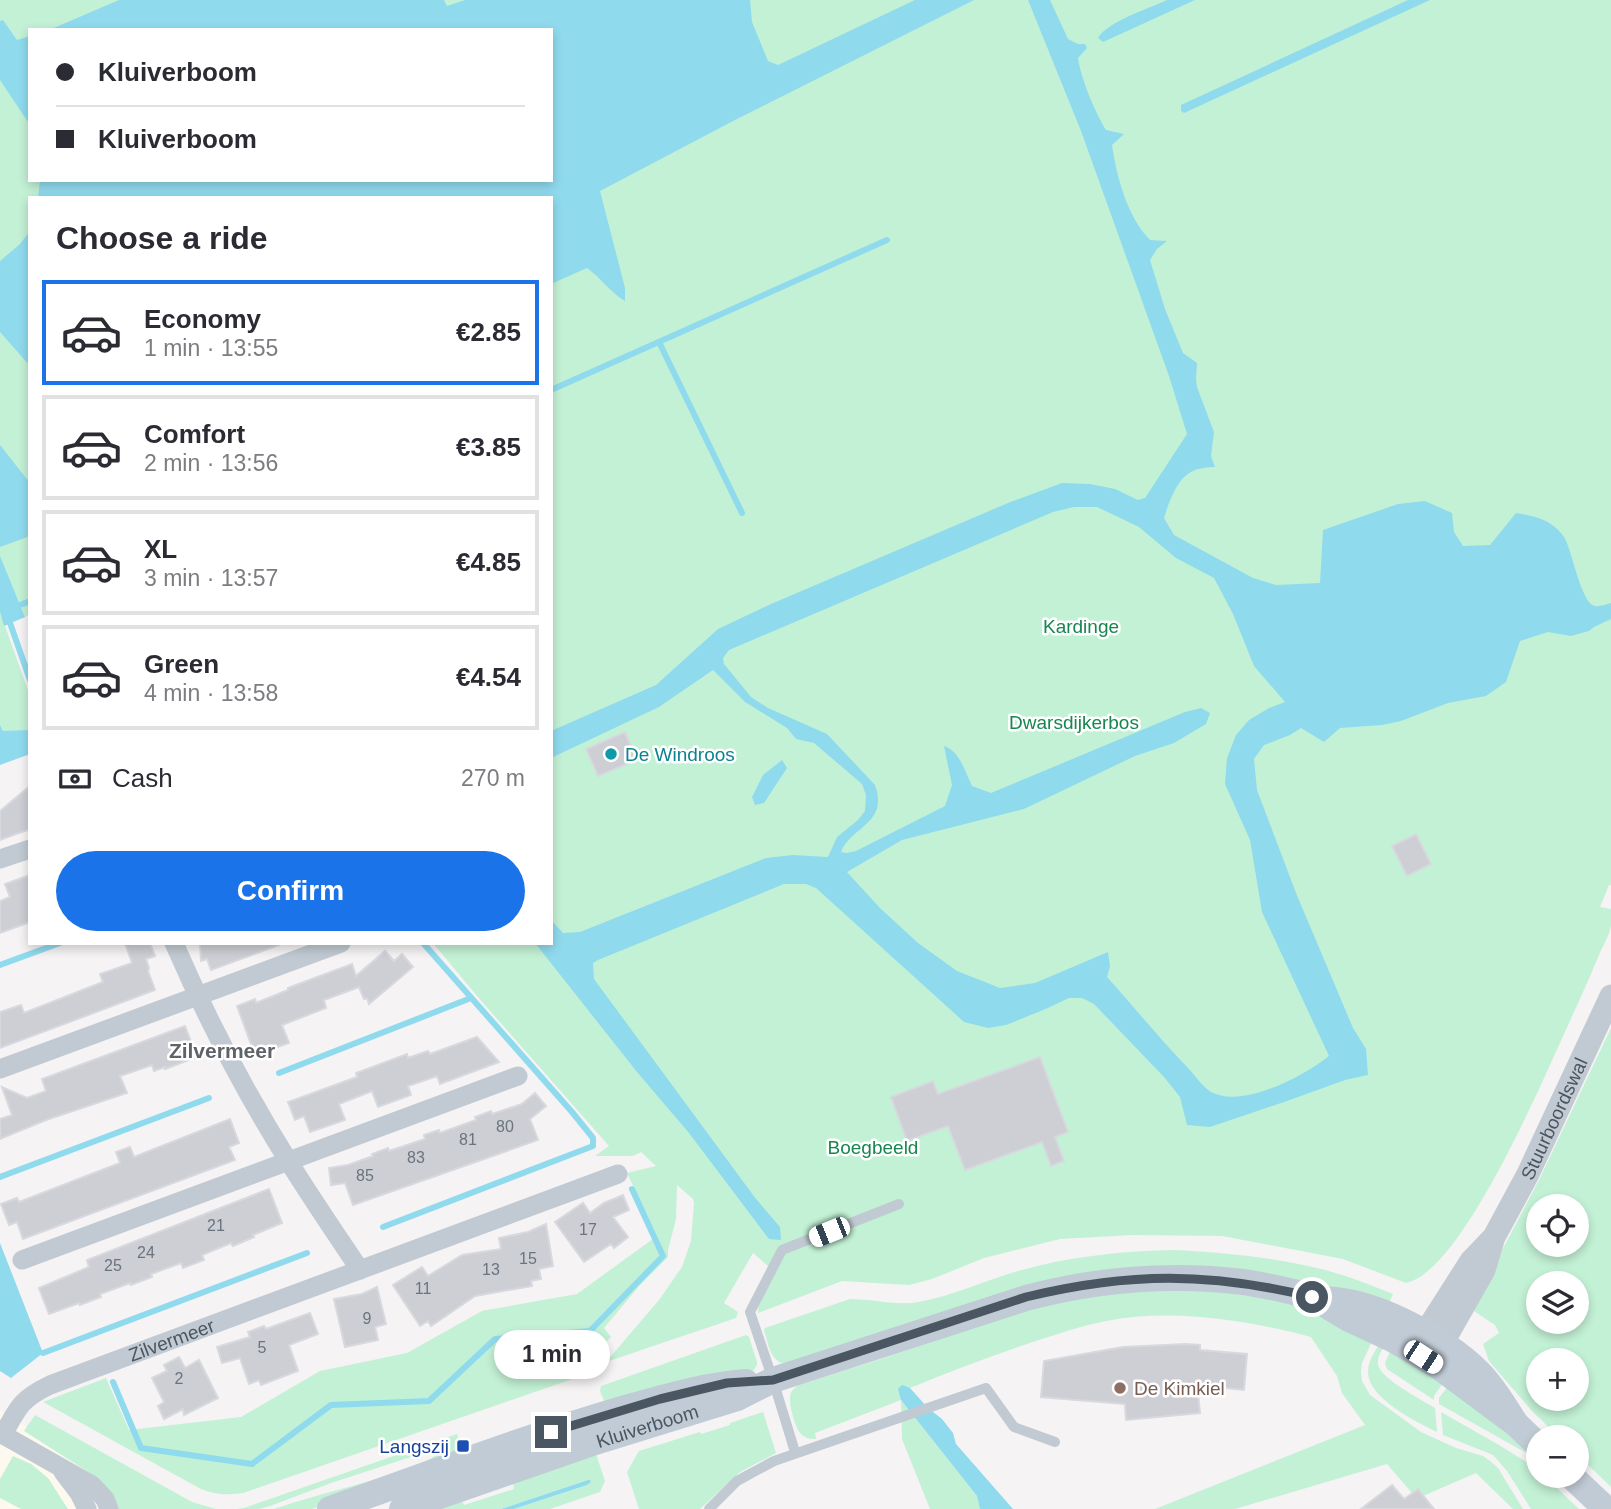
<!DOCTYPE html>
<meta charset="utf-8">
<style>
:root{--surface:#fff;--page:#f2f2f3;--text:#2b2b33;--muted:#7c7c81;--line:#e1e1e2;--accent:#1a73e8}
body{margin:0;font-family:Helvetica,sans-serif;background:var(--page);color:var(--text);height:100vh;display:flex;flex-direction:column;font-size:26px;white-space:nowrap}
*{box-sizing:border-box;margin:0}
p{font-size:23px;color:var(--muted)}
.icon{flex:none;width:38px;height:38px;fill:none;stroke:currentColor;stroke-width:2;stroke-linecap:round;stroke-linejoin:round}
.map{position:relative;flex:1;overflow:hidden}
.details{position:absolute;left:28px;top:196px;width:525px;height:749px;display:flex;flex-direction:column;background:var(--surface);border-radius:0px;box-shadow:0 4px 10px #0003}
.details>*{flex:none}
.banner{position:absolute;left:28px;top:28px;width:525px;height:154px;border-radius:0px;box-shadow:0 4px 10px #0003;display:grid;align-content:center;height:154px;padding:0 28px;background:var(--surface)}
.tools{position:absolute;left:1526px;top:1194px;display:grid;gap:14px}
.tools a{display:grid;place-items:center;width:63px;height:63px;border-radius:50%;background:var(--surface);box-shadow:0 4px 10px #0003;font-size:35px}
.end{position:absolute;width:32px;height:32px;margin:-16px;border:9px solid #4a5661;background:#fff;box-shadow:0 0 0 4px #fff}
.from{border-radius:50%}
.bubble{position:absolute;height:49px;border-radius:24px;background:var(--surface);box-shadow:0 4px 10px #0003;font-size:23px;font-weight:700;line-height:49px;text-align:center}
.car{position:absolute;width:21px;height:42px;margin:-21px -10px;border-radius:9px;box-shadow:0 0 5px 2px #0007;background:linear-gradient(#fff 24%,#345 0 40%,#fff 0 76%,#345 0 86%,#fff 0)}
.banner b{display:flex;align-items:center;gap:24px;height:66px;font-size:26px}
.banner b+b{border-top:2px solid var(--line)}
.banner i{width:18px;height:18px;background:var(--text)}
ul{padding:0;list-style:none}
li{display:flex;align-items:center;gap:21px;height:105px;margin:0 14px 10px;padding:0 14px;border:4px solid var(--line);border-radius:0px}
li div{flex:1}
li b{display:block;font-size:26px}
li em{font-style:normal;font-weight:700}
li.current{border-color:var(--accent)}
li>.icon{width:63px;height:63px;stroke-width:1.5}
h2{padding:0 28px;font-size:32px;line-height:84px}
.pay{display:flex;align-items:center;gap:18px;height:77px;padding:0 28px;font-size:26px}
.pay p{margin-inline-start:auto}
.primary-button{display:flex;gap:14px;margin-top:auto;padding:14px 28px}
.primary-button a{flex:1;height:80px;border-radius:42px;background:var(--accent);color:#fff;font-size:28px;font-weight:700;line-height:80px;text-align:center}
.map>svg:first-child{display:block}
.commercial{fill:#fdf9ef}
.green{fill:#c3f1d5;fill-rule:evenodd}
.water{fill:#90daee;fill-rule:evenodd}
.lines{fill:none;stroke-linecap:round;stroke-linejoin:round}
.stream{stroke:#90daee;stroke-width:6}
.building{fill:#cdcfd5;stroke:#d7d9de;stroke-width:2}
.service{stroke:#c1cad2;stroke-width:10}
.minor{stroke:#c1cad2;stroke-width:19}
.tertiary{stroke:#c1cad2;stroke-width:23}
.secondary{stroke:#c1cbd6;stroke-width:26}
.route{stroke:#4a5661;stroke-width:9}
.culture-dot{fill:#0f9aa8;stroke:#fff;stroke-width:2.5}
.education-dot{fill:#8d6e63;stroke:#fff;stroke-width:2.5}
.transit-dot{fill:#1a4fb4;stroke:#fff;stroke-width:2.5}
.labels{text-anchor:middle;stroke-width:5;stroke-linejoin:round;paint-order:stroke}
.number-label{font-size:16px;fill:#6b747e}
.park-label{font-size:19px;fill:#17864f;stroke:#fff}
.culture-label{font-size:19px;fill:#0d838f;stroke:#fff;text-anchor:start}
.street-label{font-size:19px;fill:#4a5661;stroke:#fff}
.education-label{font-size:19px;fill:#785e54;stroke:#fff;text-anchor:start}
.transit-label{font-size:19px;fill:#164399;stroke:#fff;text-anchor:end}
.neighbourhood-label{font-size:21px;font-weight:bold;fill:#5f6368;stroke:#fff}
</style>
<div class="map">
<svg width="1611" height="1509" viewBox="0 0 1611 1509">
<rect width="100%" height="100%" fill="#f5f3f3"/>
<path class="commercial" d="M 0,1410 L 91,1468 L 75,1509 L 0,1509 Z"/>
<path class="green" d="M 0,0 L 1611,0 L 1611,885 L 1609,885 L 1600,907 L 1611,909 C 1611,914 1611,920 1611,925 C 1610,935 1603,945 1599,955 C 1587,984 1573,1014 1560,1043 C 1537,1093 1460,1272 1406,1283 L 1343,1259 L 1222,1236 L 1132,1235 L 1060,1239 L 984,1258 L 932,1279 L 909,1285 L 842,1281 L 758,1313 L 759,1299 L 774,1271 L 753,1253 L 724,1303 L 738,1312 L 736,1318 L 606,1362 L 659,1300 L 682,1267 L 691,1241 L 694,1203 L 693,1199 L 677,1185 L 676,1219 L 668,1250 L 668,1257 L 640,1285 L 604,1328 L 611,1337 L 587,1362 L 585,1367 L 584,1375 L 243,1493 C 228,1495 216,1495 201,1489 L 43,1402 L 106,1378 L 129,1430 L 241,1417 L 320,1371 L 407,1353 L 482,1311 L 577,1294 L 657,1236 L 627,1173 L 656,1166 L 641,1152 L 633,1156 L 595,1156 L 609,1146 L 477,996 L 433,943 L 551,943 L 551,198 L 30,198 L 30,614 L 25,617 L 17,597 L 0,603 ZM 30,30 L 551,30 L 551,180 L 30,180 Z
M 0,612 L 30,696 L 30,730 L 21,731 L 0,739 Z
M 1611,1028 L 1611,1487 L 1577,1454 L 1577,1437 L 1559,1437 L 1533,1412 L 1489,1361 L 1483,1344 L 1499,1333 L 1495,1325 L 1471,1309 L 1539,1180 ZM 1538,1206 L 1577,1206 L 1577,1244 L 1538,1244 ZM 1538,1283 L 1577,1283 L 1577,1321 L 1538,1321 ZM 1538,1360 L 1577,1360 L 1577,1398 L 1538,1398 Z
M 1176,1250 C 1225,1253 1274,1257 1321,1269 C 1346,1275 1370,1285 1393,1294 L 1387,1308 L 1211,1268 L 784,1364 C 770,1360 768,1343 764,1330 L 765,1328 L 850,1299 C 873,1299 896,1306 919,1302 C 954,1296 988,1279 1022,1270 C 1072,1256 1124,1251 1176,1250 Z
M 1128,1290 C 1188,1289 1251,1291 1310,1310 C 1332,1317 1354,1327 1374,1337 L 1362,1363 L 1361,1372 L 1362,1381 L 1370,1395 L 1421,1432 L 1456,1448 L 1483,1456 L 1490,1461 L 1498,1468 L 1523,1509 L 1513,1509 L 1476,1473 L 1423,1496 L 1418,1489 L 1412,1493 L 1387,1464 L 1235,1509 L 1155,1509 L 1365,1425 L 1342,1393 L 1337,1376 L 1311,1337 C 1246,1320 1173,1308 1106,1321 C 1085,1325 1064,1332 1045,1338 C 999,1353 954,1370 910,1388 L 901,1386 L 901,1400 L 977,1496 L 980,1509 L 930,1509 L 902,1439 L 901,1400 L 815,1433 L 816,1439 C 810,1439 804,1438 800,1433 C 795,1427 787,1400 791,1393 C 793,1389 795,1388 799,1385 L 878,1360 L 1034,1307 Z
M 746,1335 L 749,1337 L 757,1362 L 757,1365 L 753,1371 L 607,1408 L 600,1391 L 601,1386 L 604,1385 Z
M 1381,1341 L 1386,1343 C 1382,1350 1377,1357 1378,1364 C 1379,1378 1422,1400 1435,1408 L 1437,1432 C 1416,1422 1368,1398 1368,1372 C 1368,1360 1376,1350 1381,1341 Z
M 1392,1347 L 1446,1379 L 1434,1396 L 1434,1400 L 1387,1369 L 1385,1363 Z
M 1451,1382 L 1532,1456 L 1439,1404 L 1439,1398 Z
M 763,1412 L 776,1453 L 740,1472 L 700,1509 L 639,1509 L 627,1472 L 639,1451 L 700,1432 L 701,1434 L 730,1425 L 730,1423 Z
M 1441,1412 L 1499,1445 L 1533,1466 L 1538,1471 L 1538,1475 L 1543,1475 L 1579,1509 L 1531,1509 L 1507,1471 L 1493,1455 L 1443,1435 Z
M 35,1415 L 192,1502 L 216,1509 L 115,1509 L 93,1475 L 24,1431 Z
M 457,1434 L 462,1448 L 431,1467 L 312,1509 L 274,1509 C 315,1495 357,1486 397,1472 C 413,1466 429,1462 442,1451 L 442,1448 L 440,1446 L 429,1451 L 331,1483 L 270,1506 L 259,1509 L 237,1509 L 244,1508 Z
M 594,1448 L 605,1481 L 600,1492 L 550,1509 L 514,1509 L 587,1485 L 590,1483 L 588,1480 L 501,1509 L 418,1509 L 462,1501 L 464,1505 L 514,1489 L 513,1484 Z
M 13,1456 L 31,1464 L 48,1478 L 68,1509 L 21,1509 L 0,1498 L 0,1479 Z"/>
<path class="water" d="M 119,0 L 444,0 L 447,6 L 465,0 L 750,0 L 752,22 L 768,61 L 778,65 L 915,0 L 974,0 L 735,120 L 600,191 L 625,288 L 625,301 C 610,292 601,278 587,268 L 551,284 L 551,198 L 38,198 L 40,180 L 551,180 L 551,30 L 49,30 Z
M 1028,0 L 1050,0 L 1068,39 L 1078,44 L 1085,44 L 1087,48 L 1078,58 C 1081,79 1095,112 1106,130 L 1124,134 L 1112,145 C 1117,178 1127,216 1150,240 L 1167,241 L 1157,249 L 1150,260 L 1165,309 L 1183,353 L 1197,363 L 1196,379 L 1197,387 L 1214,432 L 1211,456 L 1215,467 C 1208,467 1199,468 1193,471 C 1177,478 1169,502 1164,518 L 1174,535 L 1253,578 L 1276,585 L 1320,583 L 1323,530 L 1398,504 L 1425,501 L 1452,513 L 1454,532 L 1463,546 L 1490,545 L 1516,513 C 1534,516 1552,519 1564,537 C 1572,549 1581,604 1595,606 C 1599,607 1607,604 1611,603 L 1611,619 L 1594,627 L 1589,631 L 1571,636 L 1548,632 L 1520,641 L 1506,682 L 1486,696 L 1448,703 L 1401,721 L 1382,725 L 1340,728 L 1324,742 L 1301,728 L 1290,735 L 1264,745 L 1254,759 L 1257,790 L 1296,893 L 1353,1028 L 1366,1049 L 1368,1075 L 1345,1080 L 1287,1101 L 1210,1127 L 1187,1125 L 1180,1097 L 1164,1077 L 1094,1004 L 1082,998 L 1069,998 L 1048,1008 L 1006,1025 L 988,1028 L 964,1022 L 816,888 L 806,884 L 784,884 L 598,960 L 593,963 L 594,979 L 756,1199 L 780,1227 L 781,1240 L 769,1239 L 689,1133 L 637,1072 L 535,943 L 551,943 L 551,920 L 563,933 L 580,932 L 766,858 L 793,855 L 828,857 L 837,837 L 858,820 L 865,811 L 866,795 L 862,784 L 814,743 L 796,739 L 787,728 L 745,702 L 713,670 L 659,707 L 551,758 L 551,731 L 656,685 L 718,629 L 771,604 L 1008,503 L 1062,483 L 1090,484 L 1115,489 L 1138,500 L 1145,498 L 1187,434 L 1169,376 L 1081,131 ZM 1074,507 L 1097,507 L 1139,527 L 1176,558 L 1214,578 L 1233,614 L 1254,666 L 1285,702 L 1269,708 L 1249,720 L 1236,735 L 1227,758 L 1225,784 L 1250,840 L 1262,912 L 1329,1056 C 1304,1076 1243,1109 1211,1092 C 1203,1087 1195,1076 1189,1069 C 1160,1039 1134,1007 1107,977 L 1110,966 L 1108,952 L 1035,983 L 1000,988 L 957,971 L 918,943 L 880,908 L 847,872 L 902,840 L 1024,809 L 1135,756 L 1174,743 L 1206,724 L 1210,713 L 1201,708 L 1185,712 L 991,793 L 972,786 C 965,772 960,751 944,746 L 952,785 L 945,806 L 856,851 L 847,853 L 841,852 C 851,826 889,824 875,785 L 827,734 L 768,708 L 751,697 L 724,664 L 723,658 L 729,650 L 1053,512 Z
M 1167,0 L 1195,0 L 1103,42 L 1098,38 C 1108,21 1148,9 1167,0 Z
M 1408,0 L 1430,0 L 1184,113 L 1181,111 L 1181,105 Z
M 3,20 L 17,40 L 30,36 L 30,125 L 0,80 L 0,21 Z
M 30,231 L 30,366 L 0,332 L 0,261 L 20,244 Z
M 0,445 L 30,483 L 30,536 L 0,547 Z
M 0,556 L 25,617 L 4,626 L 0,612 Z
M 0,725 L 3,731 L 30,730 L 30,754 L 0,765 Z
M 782,760 L 787,768 L 764,803 L 755,805 L 752,797 L 763,775 Z
M 0,1243 L 43,1353 L 11,1378 L 0,1371 Z
M 902,1385 L 910,1388 L 928,1408 L 942,1419 L 953,1433 L 956,1444 L 1013,1509 L 980,1509 L 977,1496 L 901,1400 L 898,1389 Z
M 588,1480 L 590,1480 L 591,1482 L 587,1485 L 514,1509 L 501,1509 Z"/>
<g class="lines">
<path class="stream" d="M 659,342 L 742,513
M 551,390 L 887,240
M 20,605 L 30,601
M 10,623 L 30,680
M 0,965 L 60,943
M 279,1073 L 471,998
M 0,1177 L 209,1098
M 383,1227 L 593,1146 L 593,1138 L 572,1112 L 423,943
M 43,1353 L 307,1253
M 113,1382 L 141,1448 L 252,1464 L 331,1405 L 429,1401 L 495,1339 L 590,1331 L 663,1256 L 632,1189"/>
</g>
<path class="building" d="M 625,732 L 637,760 L 598,776 L 586,749 Z
M 30,786 L 30,829 L 0,840 L 0,811 Z
M 1416,834 L 1431,864 L 1407,876 L 1392,846 Z
M 30,875 L 30,922 L 0,933 L 0,901 L 10,897 L 5,884 Z
M 125,943 L 150,943 L 155,956 L 146,959 L 149,968 L 148,971 L 155,990 L 0,1048 L 0,1012 L 21,1005 L 24,1013 L 103,982 L 100,974 L 132,963 Z
M 200,943 L 278,943 L 279,945 L 211,970 L 207,959 L 201,961 Z
M 385,951 L 394,961 L 402,954 L 413,967 L 369,1004 L 367,998 L 364,999 L 359,987 L 324,1000 L 326,1008 L 282,1025 L 289,1043 L 255,1055 L 237,1006 L 255,999 L 256,1003 L 288,990 L 288,988 L 352,964 L 356,976 Z
M 185,1026 L 197,1057 L 165,1069 L 165,1067 L 154,1071 L 152,1065 L 120,1076 L 127,1093 L 46,1120 L 0,1139 L 0,1119 L 12,1115 L 2,1087 L 27,1098 L 46,1091 L 42,1079 Z
M 477,1037 L 499,1062 L 440,1084 L 437,1076 L 408,1086 L 411,1095 L 378,1107 L 372,1091 L 339,1104 L 345,1120 L 310,1132 L 304,1116 L 295,1120 L 288,1102 L 357,1077 L 356,1073 L 407,1054 L 408,1058 L 428,1051 L 430,1054 Z
M 1040,1057 L 1068,1132 L 1055,1137 L 1064,1161 L 1051,1166 L 1042,1142 L 965,1170 L 948,1126 L 907,1141 L 891,1097 L 933,1081 L 938,1094 Z
M 535,1093 L 546,1106 L 530,1119 L 538,1140 L 353,1205 L 345,1183 L 331,1185 L 329,1168 L 348,1165 L 373,1156 L 372,1154 L 388,1148 L 389,1151 L 425,1139 L 424,1135 L 439,1130 L 440,1133 L 476,1120 L 475,1117 L 491,1111 L 492,1114 L 522,1104 Z
M 230,1119 L 239,1143 L 229,1147 L 235,1160 L 23,1239 L 17,1222 L 9,1225 L 1,1204 L 17,1198 L 19,1202 L 120,1163 L 116,1152 L 130,1147 L 134,1157 Z
M 269,1189 L 282,1223 L 253,1235 L 254,1237 L 233,1246 L 231,1243 L 202,1255 L 204,1260 L 183,1268 L 181,1263 L 151,1274 L 152,1277 L 131,1285 L 130,1283 L 100,1294 L 101,1297 L 80,1305 L 79,1303 L 49,1314 L 39,1288 L 89,1267 L 87,1260 Z
M 623,1195 L 629,1210 L 613,1217 L 628,1237 L 614,1248 L 611,1244 L 584,1262 L 555,1222 L 583,1203 L 590,1213 L 604,1203 Z
M 546,1224 L 553,1266 L 539,1269 L 541,1279 L 531,1281 L 532,1286 L 475,1296 L 431,1326 L 428,1321 L 420,1326 L 393,1285 L 422,1267 L 428,1276 L 462,1255 L 501,1249 L 499,1238 L 528,1232 Z
M 377,1287 L 386,1324 L 375,1327 L 378,1340 L 345,1347 L 334,1299 L 362,1294 Z
M 310,1313 L 318,1334 L 289,1345 L 298,1371 L 261,1385 L 259,1380 L 249,1384 L 240,1358 L 222,1363 L 217,1347 L 250,1337 L 248,1332 L 264,1326 L 266,1329 Z
M 1186,1344 L 1200,1345 L 1200,1350 L 1247,1354 L 1244,1390 L 1197,1385 L 1200,1413 L 1126,1420 L 1125,1404 L 1041,1397 L 1044,1361 L 1123,1347 Z
M 179,1357 L 185,1368 L 199,1360 L 218,1398 L 184,1415 L 183,1409 L 164,1419 L 158,1406 L 164,1402 L 152,1378 L 167,1371 L 164,1365 Z
M 1392,1485 L 1404,1499 L 1418,1489 L 1434,1509 L 1361,1509 Z"/>
<g class="lines">
<path class="service" d="M 795,1452 L 773,1380 L 750,1312 L 782,1250 L 899,1204
M 709,1509 L 737,1481 L 774,1461 L 986,1388 L 1014,1427 L 1055,1442"/>
<g class="minor">
<path d="M 0,859 L 30,849"/>
<path d="M 174,943 C 207,1019 245,1092 289,1162 C 312,1199 336,1234 360,1270"/>
<path d="M 0,1069 L 341,943"/>
<path d="M 22,1260 L 518,1076"/>
<path d="M 0,1433 L 92,1485 L 105,1499 L 109,1509"/>
<path id="s1" d="M 3,1435 C 18,1407 21,1399 50,1385 L 618,1174"/>
<path d="M 63,1472 L 79,1493 L 87,1509"/>
</g>
<path class="tertiary" id="s2" d="M 1494,1237 L 1471,1261 L 1425,1333 L 1423,1357 L 1442,1344 L 1484,1270 L 1494,1237 L 1528,1174 L 1611,996"/>
<g class="secondary">
<path d="M 1329,1307 L 1349,1319 L 1394,1340 L 1438,1366 L 1516,1424 L 1538,1445"/>
<path d="M 1570,1475 L 1606,1509"/>
<path d="M 330,1509 C 427,1475 523,1438 622,1409 C 662,1398 704,1385 746,1382"/>
<path id="s3" d="M 402,1509 L 595,1442 L 737,1398 L 773,1380 L 1026,1298 C 1098,1279 1169,1273 1243,1282 C 1266,1285 1288,1291 1311,1296 C 1327,1300 1343,1300 1358,1304 C 1400,1315 1462,1349 1489,1384 C 1499,1396 1507,1410 1516,1424"/>
</g>
</g>
<g class="lines">
<path class="route" d="M 551,1432 L 660,1399 L 727,1383 L 773,1380 L 1026,1297 C 1129,1272 1209,1272 1312,1297"/>
</g>
<circle class="culture-dot" cx="611" cy="754" r="7"/>
<circle class="education-dot" cx="1120" cy="1388" r="7"/>
<rect class="transit-dot" x="456" y="1439" width="14" height="14" rx="3.5"/>
<g class="labels">
<g class="number-label">
<text x="505" y="1132">80</text>
<text x="468" y="1145">81</text>
<text x="416" y="1163">83</text>
<text x="365" y="1181">85</text>
<text x="216" y="1231">21</text>
<text x="588" y="1235">17</text>
<text x="146" y="1258">24</text>
<text x="528" y="1264">15</text>
<text x="113" y="1271">25</text>
<text x="491" y="1275">13</text>
<text x="423" y="1294">11</text>
<text x="367" y="1324">9</text>
<text x="262" y="1353">5</text>
<text x="179" y="1384">2</text>
</g>
<g class="park-label">
<text x="1081" y="633">Kardinge</text>
<text x="1074" y="729">Dwarsdijkerbos</text>
<text x="873" y="1154">Boegbeeld</text>
</g>
<g class="culture-label">
<text x="625" y="761">De Windroos</text>
</g>
<g class="street-label">
<text dy="7" stroke="none"><textPath href="#s2" startOffset="418">Stuurboordswal</textPath></text>
<text dy="7" stroke="none"><textPath href="#s1" startOffset="200">Zilvermeer</textPath></text>
<text dy="7" stroke="none"><textPath href="#s3" startOffset="259">Kluiverboom</textPath></text>
</g>
<g class="education-label">
<text x="1134" y="1395">De Kimkiel</text>
</g>
<g class="transit-label">
<text x="449" y="1453">Langszij</text>
</g>
<g class="neighbourhood-label">
<text x="222" y="1058">Zilvermeer</text>
</g>
</g>
</svg>
<div class="tools">
<a><svg class="icon" aria-label="locate" viewBox="0 0 24 24"><circle cx="12" cy="12" r="6"/><path d="M12 2v4M12 18v4M2 12h4M18 12h4"/></svg></a>
<a><svg class="icon" aria-label="layers" viewBox="0 0 24 24"><path d="M12 4l9 5-9 5-9-5zM3 14l9 5 9-5"/></svg></a>
<a>+</a>
<a>−</a>
</div>
<i class="end from" style="left:1312px;top:1297px"></i>
<i class="end" style="left:551px;top:1432px"></i>
<div class="bubble" style="left:494px;top:1330px;width:116px">1 min</div>
<i class="car" style="left:829px;top:1232px;rotate:248deg"></i>
<i class="car" style="left:1423px;top:1357px;rotate:123deg"></i>
<div class="banner">
<b><i class="from"></i>Kluiverboom</b>
<b><i></i>Kluiverboom</b>
</div>
<section class="details">
<h2>Choose a ride</h2>
<ul>
<li class="current"><svg class="icon" aria-label="car" viewBox="0 0 24 24"><path d="M5 17H2v-5l4-1 3-4h7l3 4 3 1v5h-3M9 17h6M6 11h13"/><circle cx="7" cy="17" r="2"/><circle cx="17" cy="17" r="2"/></svg><div><b>Economy</b><p>1 min · 13:55</p></div><em>€2.85</em></li>
<li><svg class="icon" aria-label="car" viewBox="0 0 24 24"><path d="M5 17H2v-5l4-1 3-4h7l3 4 3 1v5h-3M9 17h6M6 11h13"/><circle cx="7" cy="17" r="2"/><circle cx="17" cy="17" r="2"/></svg><div><b>Comfort</b><p>2 min · 13:56</p></div><em>€3.85</em></li>
<li><svg class="icon" aria-label="car" viewBox="0 0 24 24"><path d="M5 17H2v-5l4-1 3-4h7l3 4 3 1v5h-3M9 17h6M6 11h13"/><circle cx="7" cy="17" r="2"/><circle cx="17" cy="17" r="2"/></svg><div><b>XL</b><p>3 min · 13:57</p></div><em>€4.85</em></li>
<li><svg class="icon" aria-label="car" viewBox="0 0 24 24"><path d="M5 17H2v-5l4-1 3-4h7l3 4 3 1v5h-3M9 17h6M6 11h13"/><circle cx="7" cy="17" r="2"/><circle cx="17" cy="17" r="2"/></svg><div><b>Green</b><p>4 min · 13:58</p></div><em>€4.54</em></li>
</ul>
<div class="pay"><svg class="icon" aria-label="cash" viewBox="0 0 24 24"><path d="M3 7h18v10H3z"/><circle cx="12" cy="12" r="2"/></svg>Cash<p>270 m</p></div>
<div class="primary-button"><a>Confirm</a></div>
</section>
</div>
